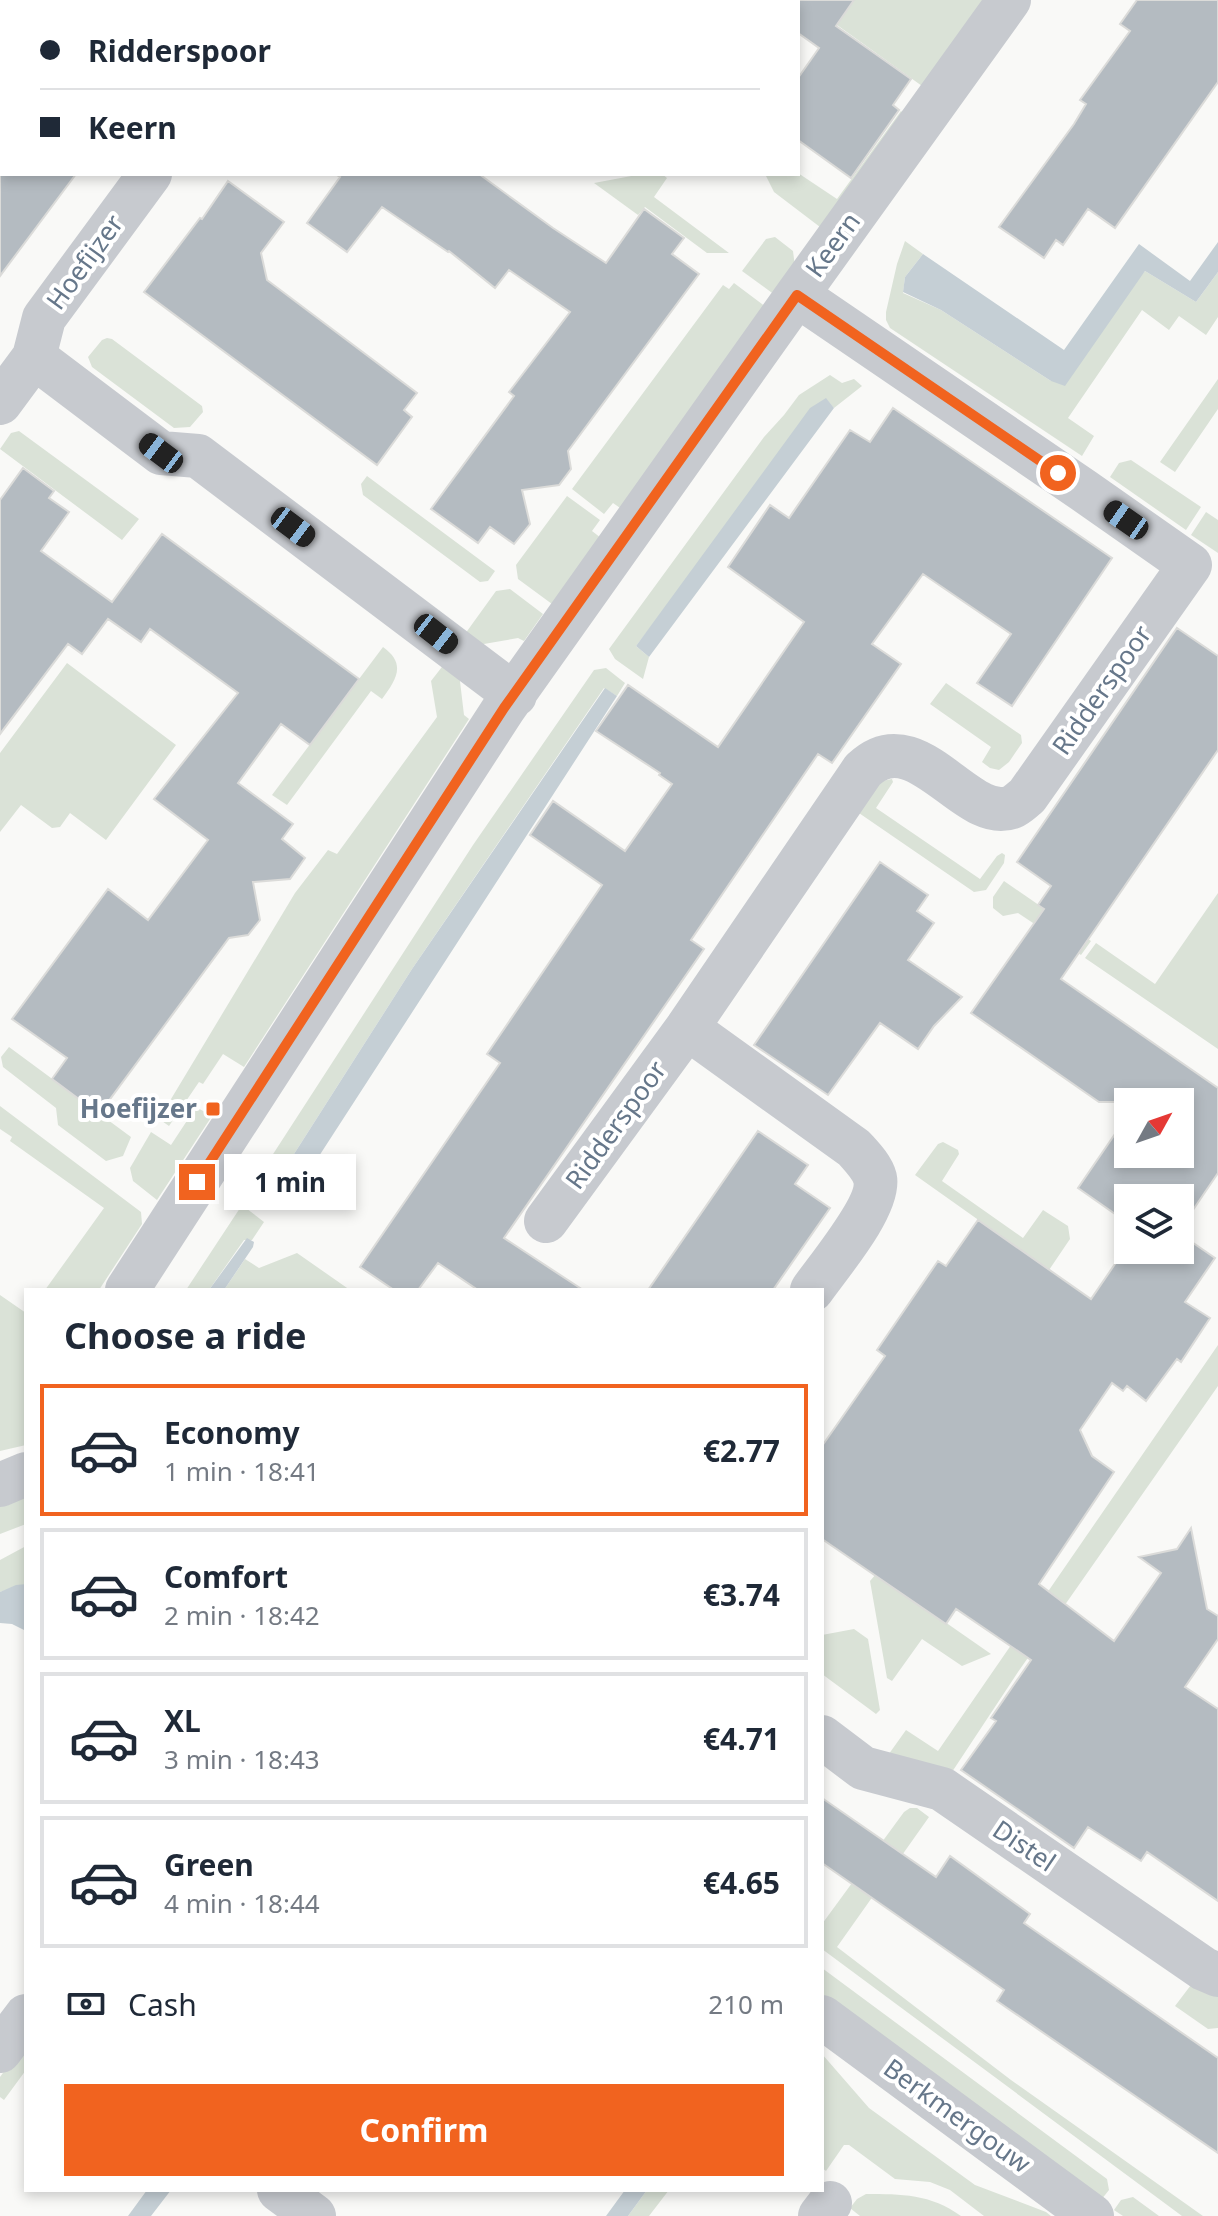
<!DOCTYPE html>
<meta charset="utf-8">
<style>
:root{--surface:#fff;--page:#f2f2f3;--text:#1f2937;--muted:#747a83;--line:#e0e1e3;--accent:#f1631f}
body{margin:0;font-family:"Noto Sans",sans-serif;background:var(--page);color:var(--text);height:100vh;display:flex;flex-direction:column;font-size:30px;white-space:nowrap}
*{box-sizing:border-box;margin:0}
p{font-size:26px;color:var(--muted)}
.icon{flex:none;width:44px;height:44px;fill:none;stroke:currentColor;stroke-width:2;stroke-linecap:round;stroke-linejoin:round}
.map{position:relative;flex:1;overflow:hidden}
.panel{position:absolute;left:24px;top:1288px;width:800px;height:904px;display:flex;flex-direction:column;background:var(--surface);border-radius:0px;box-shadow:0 4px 12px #0003}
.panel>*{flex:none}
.banner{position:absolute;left:0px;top:0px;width:800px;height:176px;box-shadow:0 4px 12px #0003;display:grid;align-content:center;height:176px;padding:0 40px;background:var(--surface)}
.needle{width:52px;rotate:50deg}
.tools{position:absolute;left:1114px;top:1088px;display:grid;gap:16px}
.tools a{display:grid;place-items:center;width:80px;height:80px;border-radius:0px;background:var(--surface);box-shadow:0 4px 12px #0003;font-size:40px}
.end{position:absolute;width:36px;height:36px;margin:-18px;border:10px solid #f1631f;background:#fff;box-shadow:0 0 0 4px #fff}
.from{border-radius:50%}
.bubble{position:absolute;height:56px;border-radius:0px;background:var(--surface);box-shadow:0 4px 12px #0003;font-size:26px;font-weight:700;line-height:56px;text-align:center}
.car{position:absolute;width:24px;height:48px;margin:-24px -12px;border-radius:10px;box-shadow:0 0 6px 2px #0007;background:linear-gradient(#222 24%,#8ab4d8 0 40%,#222 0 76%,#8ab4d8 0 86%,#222 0)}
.banner b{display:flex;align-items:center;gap:28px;height:76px;font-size:30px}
.banner b+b{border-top:2px solid var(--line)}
.banner i{width:20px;height:20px;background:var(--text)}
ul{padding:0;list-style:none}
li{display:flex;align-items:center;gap:24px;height:132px;margin:0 16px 12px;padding:0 24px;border:4px solid var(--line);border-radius:0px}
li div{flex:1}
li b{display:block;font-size:30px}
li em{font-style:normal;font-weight:700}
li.selected{border-color:var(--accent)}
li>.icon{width:72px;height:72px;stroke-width:1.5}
h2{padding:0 40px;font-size:36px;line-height:96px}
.pay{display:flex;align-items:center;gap:20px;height:88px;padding:0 40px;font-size:30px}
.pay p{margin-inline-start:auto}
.cta{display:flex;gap:16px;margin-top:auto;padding:16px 40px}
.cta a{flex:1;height:92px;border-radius:0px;background:var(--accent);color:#fff;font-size:32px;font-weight:700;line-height:92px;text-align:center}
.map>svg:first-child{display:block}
.green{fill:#dae2d7}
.water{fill:#c5cfd5}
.building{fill:#b4bbc1;stroke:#dbdbd9;stroke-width:2}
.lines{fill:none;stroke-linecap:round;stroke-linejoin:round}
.minor{stroke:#c7cacf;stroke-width:44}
.route{stroke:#f1631f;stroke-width:10}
.poi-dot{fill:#f1631f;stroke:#fff;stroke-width:3}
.labels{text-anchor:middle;stroke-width:8;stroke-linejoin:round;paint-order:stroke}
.street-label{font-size:26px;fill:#66778a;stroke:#fff}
.poi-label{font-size:26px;font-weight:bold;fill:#66778a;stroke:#fff;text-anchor:end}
</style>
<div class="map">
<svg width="1218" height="2216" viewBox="0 0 1218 2216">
<rect width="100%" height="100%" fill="#f9f9f7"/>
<path class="green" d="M 854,0 L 992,0 L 929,91 L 837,25 Z
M 901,111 L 909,119 L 820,227 L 774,192 L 765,174 L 798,173 L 837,199 Z
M 642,174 L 662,174 L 667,178 L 654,197 L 729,253 L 707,253 L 645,207 L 638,215 L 594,183 Z
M 775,237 L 793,251 L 795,267 L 779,298 L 742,271 L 766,239 Z
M 905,241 L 923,254 L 905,277 L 903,293 L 941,310 L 1051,381 L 1145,271 L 1196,302 L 1218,272 L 1218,317 L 1206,335 L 1179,316 L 1169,330 L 1142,310 L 1068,418 L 1094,436 L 1082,456 L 890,328 L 886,320 L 886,312 L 897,264 Z
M 734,283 L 770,310 L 623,510 L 613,503 L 604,514 L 572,489 L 723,285 L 729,289 Z
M 107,338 L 112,339 L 202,406 L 203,412 L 190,427 L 174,428 L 92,367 L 88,357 L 102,340 Z
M 830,375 L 842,383 L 854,379 L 862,386 L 834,408 L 826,399 L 636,646 L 649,657 L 643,679 L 615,659 L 609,649 L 764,437 L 784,415 L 799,395 Z
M 1218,379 L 1218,409 L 1175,472 L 1160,462 Z
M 19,431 L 139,519 L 122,540 L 0,449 L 11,433 Z
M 1131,460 L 1201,507 L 1186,530 L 1110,477 L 1119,463 Z
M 367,476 L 495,571 L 488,581 L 480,582 L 363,495 L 361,484 Z
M 567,496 L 600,520 L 592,531 L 601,538 L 552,604 L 518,579 L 516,565 Z
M 1206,512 L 1218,520 L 1218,553 L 1191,535 Z
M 510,589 L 543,614 L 524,641 L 518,638 L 478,645 L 465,634 L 496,591 Z
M 383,647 C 407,664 396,680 382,699 L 371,691 L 287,805 L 272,795 Z
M 67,663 L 176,745 L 106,840 L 70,813 L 60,827 L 52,828 L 21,805 L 0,832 L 0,753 Z
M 445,663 L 459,673 L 464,715 L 469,719 L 244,1067 L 223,1054 L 203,1084 L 199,1082 L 169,1126 L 159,1119 L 295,893 L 328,850 L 337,854 L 437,717 L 431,681 Z
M 606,668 L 625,683 L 617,696 L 604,688 L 412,969 L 280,1176 L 288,1181 L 278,1198 L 255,1182 L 473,845 L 594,670 Z
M 946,683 L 1021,735 L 1022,743 L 1009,762 L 999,770 L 990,768 L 982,762 L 991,747 L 930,704 Z
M 892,779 L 893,782 L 876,808 L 980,879 L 997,856 L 1002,853 L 1005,855 L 1004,863 L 986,890 L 974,892 L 856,811 L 877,782 Z
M 1004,881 L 1091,941 L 1081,955 L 1018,913 L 1003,916 L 993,908 L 993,897 Z
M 1218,893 L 1218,1049 L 1085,958 L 1096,943 L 1155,984 Z
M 9,1047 L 131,1137 L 123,1156 L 106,1161 L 58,1125 L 56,1108 L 3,1067 L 1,1057 Z
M 0,1106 L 141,1212 L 142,1224 L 99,1290 L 45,1290 L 104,1208 L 10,1141 L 12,1137 L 0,1129 Z
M 196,1107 L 212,1116 L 157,1200 L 133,1181 L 130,1168 L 151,1132 L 171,1145 Z
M 943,1142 L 958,1150 L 959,1154 L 942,1181 L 1023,1238 L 1043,1210 L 1068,1226 L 1070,1239 L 1049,1270 L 915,1175 L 938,1144 Z
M 242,1205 L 264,1222 L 252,1240 L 244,1240 L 209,1290 L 186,1290 Z
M 297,1253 L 350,1290 L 224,1290 L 245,1259 L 259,1268 Z
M 0,1295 L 26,1313 L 26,1445 L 0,1451 Z
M 1218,1345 L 1218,1386 L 1018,1672 L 952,1772 L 886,1758 L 906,1730 L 938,1751 Z
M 26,1490 L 26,1524 L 0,1534 L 0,1506 Z
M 26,1546 L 26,1584 L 0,1592 L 0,1560 Z
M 876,1574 L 991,1654 L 962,1666 L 922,1639 L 892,1681 L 887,1678 L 870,1581 Z
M 854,1629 L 868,1639 L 880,1710 L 876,1714 L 822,1674 L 822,1635 Z
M 910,1808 L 917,1808 L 929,1817 L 837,1947 L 1011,2080 L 1203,2216 L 1182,2216 L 822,1949 L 822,1924 L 904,1812 Z
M 822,1968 L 1107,2179 L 1109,2190 L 1101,2200 L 822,1994 Z
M 1194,1981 L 1214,1996 L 1218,1996 L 1218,2028 L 1208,2029 L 1175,2006 Z
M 26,2041 L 26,2070 L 4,2100 L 0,2097 L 0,2077 Z
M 822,2054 L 869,2108 L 975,2185 L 1046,2212 L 1051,2216 L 984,2216 L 950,2190 L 930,2182 L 895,2179 L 849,2145 L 844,2145 L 826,2171 L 822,2168 Z
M 647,2190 L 669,2190 L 649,2216 L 628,2216 Z
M 866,2194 C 901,2194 931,2194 961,2216 L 860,2216 L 850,2208 L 857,2199 Z
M 1133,2197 L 1159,2216 L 1123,2216 L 1114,2210 L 1121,2200 Z"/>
<path class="water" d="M 1218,242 L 1218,272 L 1196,302 L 1145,271 L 1065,386 L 1051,381 L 941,310 L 903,292 L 905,277 L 923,254 L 1064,350 L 1139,244 L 1190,281 Z
M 826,398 L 834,408 L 649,657 L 636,646 L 810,408 Z
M 605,688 L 617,696 L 299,1187 L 280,1176 L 412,969 Z
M 247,1238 L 254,1242 L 253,1247 L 224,1290 L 209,1290 Z
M 26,1584 L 26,1631 L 12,1624 L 0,1623 L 0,1592 L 16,1585 Z
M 147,2190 L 171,2190 L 151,2216 L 128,2216 Z
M 625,2190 L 647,2190 L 628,2216 L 606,2216 Z"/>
<path class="building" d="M 798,0 L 854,0 L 836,26 L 911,79 L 893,105 L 899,110 L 851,178 L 798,140 L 798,78 L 819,48 L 798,33 Z
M 1137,0 L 1218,0 L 1218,82 L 1115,228 L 1088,209 L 1063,245 L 1056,240 L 1044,258 L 999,227 L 1074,124 L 1086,104 L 1080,100 L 1130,31 L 1120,24 Z
M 0,174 L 76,174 L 0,276 Z
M 335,174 L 479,174 L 553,228 L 606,263 L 644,209 L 684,238 L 672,254 L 699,274 L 568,451 L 571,469 L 559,485 L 522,490 L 530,524 L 514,544 L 490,527 L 478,543 L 431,509 L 514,396 L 509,392 L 570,312 L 509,270 L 495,288 L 449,251 L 448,252 L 382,207 L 347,252 L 307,223 L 340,177 Z
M 228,181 L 284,222 L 261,253 L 267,280 L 417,393 L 404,410 L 412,417 L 377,465 L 144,292 L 200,218 L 202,219 Z
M 893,408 L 1112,558 L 1012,706 L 977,683 L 1011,634 L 923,574 L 872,644 L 901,664 L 832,763 L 818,754 L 691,940 L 704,949 L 504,1238 L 583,1290 L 478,1290 L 438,1263 L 418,1290 L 394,1290 L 360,1267 L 500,1063 L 487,1054 L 602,885 L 530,835 L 553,801 L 625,851 L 672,784 L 659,775 L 660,773 L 596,731 L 628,685 L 718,747 L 804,622 L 728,567 L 770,505 L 789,518 L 850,430 L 870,442 Z
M 23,468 L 54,491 L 49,498 L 69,512 L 41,551 L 112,602 L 162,534 L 359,679 L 310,745 L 281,724 L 238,783 L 293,824 L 282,839 L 305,858 L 290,879 L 253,882 L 260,920 L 248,935 L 229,938 L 99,1114 L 52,1079 L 67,1058 L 12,1019 L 108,889 L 148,920 L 208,840 L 154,799 L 238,693 L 150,629 L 141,642 L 108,619 L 82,654 L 68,644 L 0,734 L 0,500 Z
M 1177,628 L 1218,656 L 1218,750 L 1061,979 L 1218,1088 L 1218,1173 L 1180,1229 L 1180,1198 L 1128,1198 L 1128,1223 L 1078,1188 L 1128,1115 L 1128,1154 L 1180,1154 L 1180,1102 L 1099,1102 L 971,1013 L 1044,909 L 1038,905 L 1051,886 L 1017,862 Z
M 880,862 L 928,895 L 917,911 L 934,923 L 908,960 L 962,997 L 934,1026 L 918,1049 L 880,1023 L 828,1095 L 754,1045 Z
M 758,1131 L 808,1165 L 795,1184 L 830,1208 L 773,1290 L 648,1290 Z
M 978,1220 L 1091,1299 L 1128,1245 L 1128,1250 L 1180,1250 L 1180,1234 L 1215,1258 L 1185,1302 L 1210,1318 L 1181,1362 L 1177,1359 L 1146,1401 L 1127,1386 L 1123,1391 L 1112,1383 L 1080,1430 L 1092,1456 L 1114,1472 L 1039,1584 L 1114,1641 L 1161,1573 L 1139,1557 L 1177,1549 L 1191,1528 L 1207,1609 L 1218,1616 L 1218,1639 L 1185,1687 L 1218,1709 L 1218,1901 L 1147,1852 L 1141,1861 L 1088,1827 L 1074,1848 L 961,1770 L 996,1721 L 991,1718 L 1031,1660 L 956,1609 L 946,1624 L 822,1539 L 822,1446 L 885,1356 L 877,1350 L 938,1261 L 946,1266 Z
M 822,1798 L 936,1877 L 950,1856 L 1030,1914 L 1024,1923 L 1218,2058 L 1218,2153 L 997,2001 L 1004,1990 L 822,1863 Z"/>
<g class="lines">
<path class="minor" d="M 277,2 L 279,0
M 34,357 L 161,453 L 198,456 L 515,695
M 0,403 L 34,357 L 44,318 L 150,174
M 687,1028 L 854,1148 C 862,1157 872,1167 875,1178 C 881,1205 828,1267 812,1290
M 546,1221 L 687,1028 L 863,770 C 917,719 966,825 1012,807 C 1017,805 1022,800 1027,796 L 1190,565 L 1083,490 L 797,295
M 127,1290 L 504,708 L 797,295 L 1009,0
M 0,1485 L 26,1474
M 822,1737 L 863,1768 L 942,1789 L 1204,1969 L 1218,1975
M 822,2017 L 1092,2216
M 0,2051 L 26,2016
M 279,2190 L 314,2216
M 820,2216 L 830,2203"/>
</g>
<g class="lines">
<path class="route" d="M 197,1182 L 504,708 L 797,295 L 1058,473"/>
</g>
<rect class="poi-dot" x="205" y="1101" width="16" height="16" rx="4"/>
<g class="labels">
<g class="street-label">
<text transform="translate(833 245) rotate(-54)" y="9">Keern</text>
<text transform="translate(85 262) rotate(-54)" y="9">Hoefijzer</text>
<text transform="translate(1102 690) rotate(-55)" y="9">Ridderspoor</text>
<text transform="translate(616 1125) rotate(-54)" y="9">Ridderspoor</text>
<text transform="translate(1024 1846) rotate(34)" y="9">Distel</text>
<text transform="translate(957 2116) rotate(36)" y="9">Berkmergouw</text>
</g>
<g class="poi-label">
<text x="197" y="1118">Hoefijzer</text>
</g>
</g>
</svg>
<div class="tools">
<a><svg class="needle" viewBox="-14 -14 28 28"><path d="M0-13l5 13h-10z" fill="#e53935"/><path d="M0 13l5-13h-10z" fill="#747a83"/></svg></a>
<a><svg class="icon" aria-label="layers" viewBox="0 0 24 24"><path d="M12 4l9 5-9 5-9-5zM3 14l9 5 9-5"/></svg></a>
</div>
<i class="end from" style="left:1058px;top:473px"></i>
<i class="end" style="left:197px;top:1182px"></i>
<div class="bubble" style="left:224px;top:1154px;width:132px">1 min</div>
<i class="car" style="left:161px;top:453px;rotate:307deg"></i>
<i class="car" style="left:1126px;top:520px;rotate:305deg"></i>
<i class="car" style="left:293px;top:527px;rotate:127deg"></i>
<i class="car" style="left:436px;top:634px;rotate:128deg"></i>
<div class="banner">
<b><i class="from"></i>Ridderspoor</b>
<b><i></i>Keern</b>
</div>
<section class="panel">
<h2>Choose a ride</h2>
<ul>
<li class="selected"><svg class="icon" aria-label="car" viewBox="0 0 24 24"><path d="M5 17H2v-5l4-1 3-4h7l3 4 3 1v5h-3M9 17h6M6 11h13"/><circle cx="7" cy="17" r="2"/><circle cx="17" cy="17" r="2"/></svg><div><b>Economy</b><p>1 min · 18:41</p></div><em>€2.77</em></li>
<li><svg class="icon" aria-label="car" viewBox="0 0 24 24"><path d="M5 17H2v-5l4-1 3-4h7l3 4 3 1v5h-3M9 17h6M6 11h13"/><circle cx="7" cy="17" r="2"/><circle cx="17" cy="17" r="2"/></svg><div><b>Comfort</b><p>2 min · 18:42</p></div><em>€3.74</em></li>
<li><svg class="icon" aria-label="car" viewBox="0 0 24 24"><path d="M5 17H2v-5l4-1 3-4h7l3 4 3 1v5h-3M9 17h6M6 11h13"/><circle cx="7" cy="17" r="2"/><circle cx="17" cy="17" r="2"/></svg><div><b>XL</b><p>3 min · 18:43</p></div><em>€4.71</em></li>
<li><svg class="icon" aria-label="car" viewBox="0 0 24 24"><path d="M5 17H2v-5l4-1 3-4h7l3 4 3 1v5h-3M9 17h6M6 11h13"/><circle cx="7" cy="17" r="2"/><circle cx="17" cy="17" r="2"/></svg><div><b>Green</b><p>4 min · 18:44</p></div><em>€4.65</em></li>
</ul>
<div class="pay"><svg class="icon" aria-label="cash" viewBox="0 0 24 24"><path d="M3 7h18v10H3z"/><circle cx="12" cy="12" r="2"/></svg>Cash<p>210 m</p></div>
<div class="cta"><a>Confirm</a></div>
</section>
</div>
